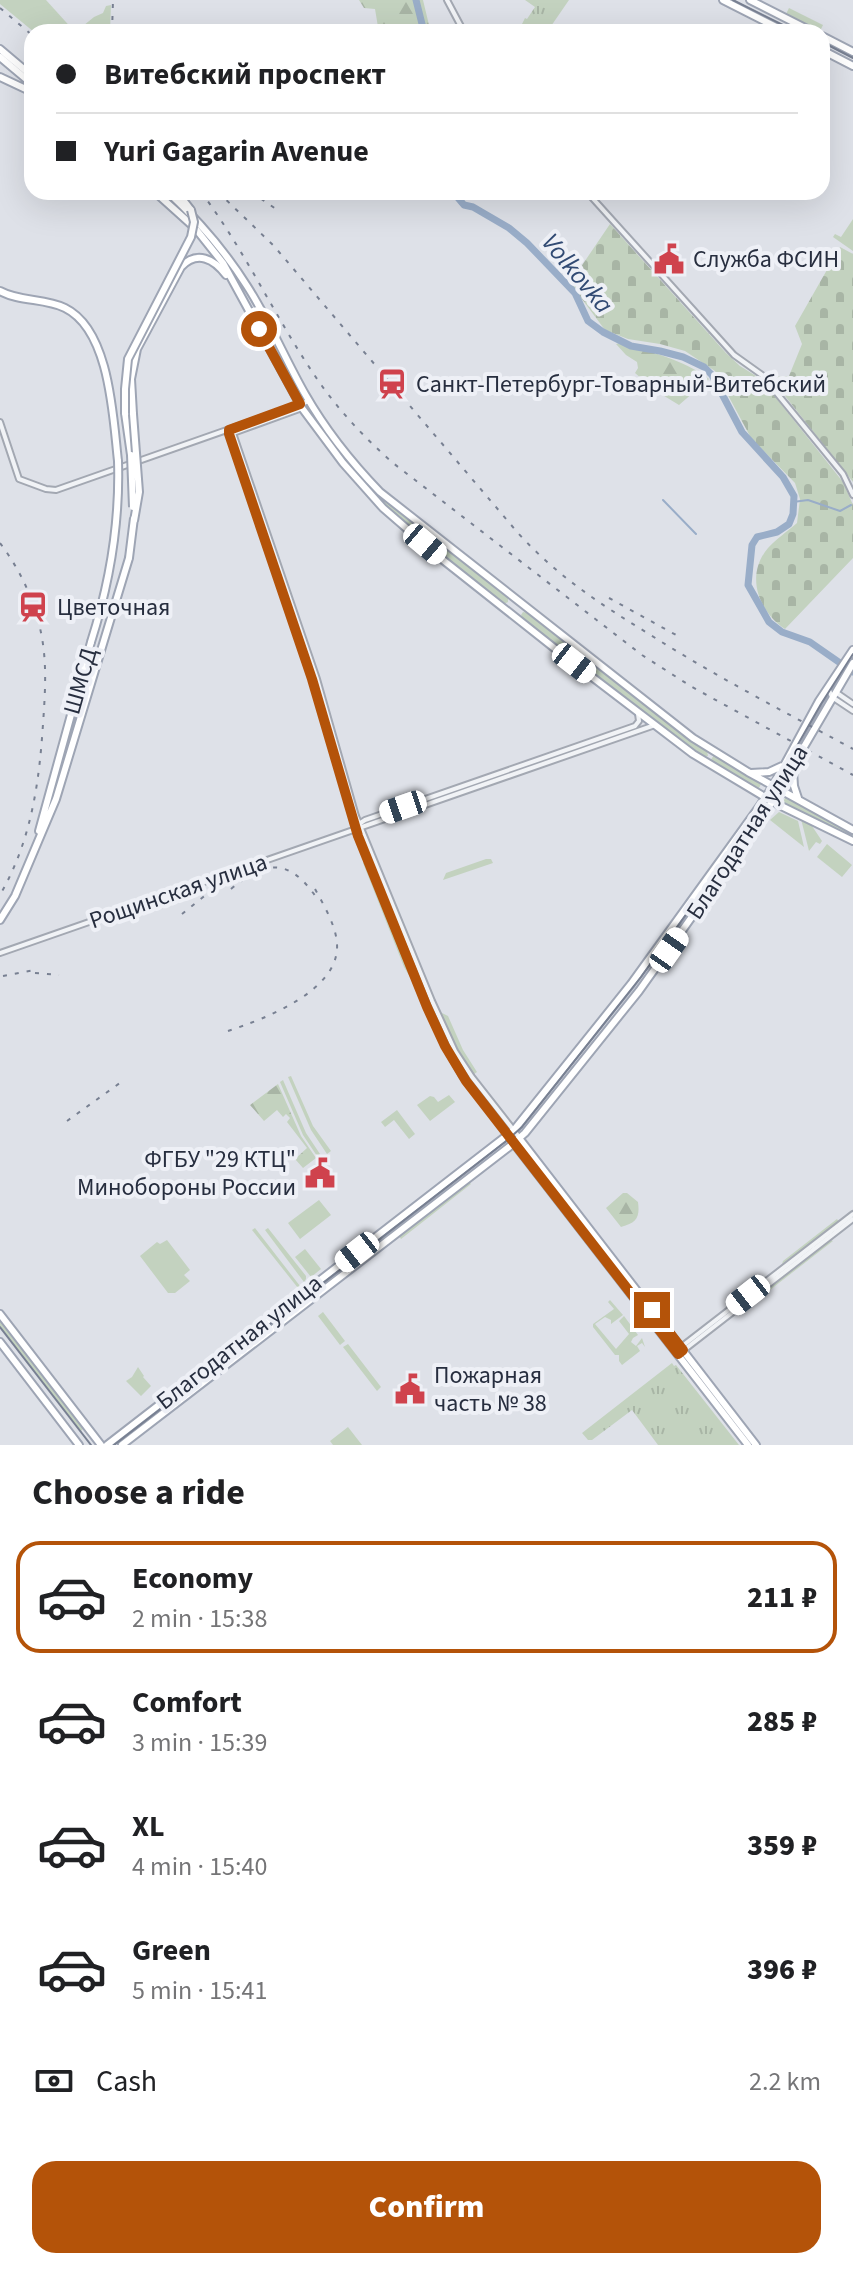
<!DOCTYPE html>
<meta charset="utf-8">
<style>
:root{--surface:#fff;--page:#f2f2f2;--text:#202124;--muted:#757577;--line:#e0e0e0;--accent:#b45309}
body{margin:0;font-family:"Source Sans 3",sans-serif;background:var(--page);color:var(--text);height:100vh;display:flex;flex-direction:column;font-size:30px;white-space:nowrap}
*{box-sizing:border-box;margin:0}
p{font-size:26px;color:var(--muted)}
.icon{flex:none;width:44px;height:44px;fill:none;stroke:currentColor;stroke-width:2;stroke-linecap:round;stroke-linejoin:round}
.map{position:relative;height:1445px;overflow:hidden}
.panel{display:flex;flex-direction:column;background:var(--surface);flex:1}
.panel>*{flex:none}
.hud{position:absolute;left:24px;top:24px;width:806px;height:176px;border-radius:24px;box-shadow:0 8px 32px #0002;display:grid;align-content:center;height:176px;padding:0 32px;background:var(--surface)}
.end{position:absolute;width:36px;height:36px;margin:-18px;border:10px solid #b45309;background:#fff;box-shadow:0 0 0 4px #fff}
.from{border-radius:50%}
.car{position:absolute;width:24px;height:48px;margin:-24px -12px;border-radius:10px;box-shadow:0 0 6px 2px #0007;background:linear-gradient(#fff 24%,#345 0 40%,#fff 0 76%,#345 0 86%,#fff 0)}
.hud b{display:flex;align-items:center;gap:28px;height:76px;font-size:30px}
.hud b+b{border-top:2px solid var(--line)}
.hud i{width:20px;height:20px;background:var(--text)}
ul{padding:0;list-style:none}
li{display:flex;align-items:center;gap:24px;height:112px;margin:0 16px 12px;padding:0 16px;border:4px solid transparent;border-radius:24px}
li div{flex:1}
li b{display:block;font-size:30px}
li em{font-style:normal;font-weight:800}
li.active{border-color:var(--accent)}
li>.icon{width:72px;height:72px;stroke-width:1.5}
h2{padding:0 32px;font-size:36px;line-height:96px}
.pay{display:flex;align-items:center;gap:20px;height:88px;padding:0 32px;font-size:30px}
.pay p{margin-inline-start:auto}
.primary-button{display:flex;gap:16px;margin-top:auto;padding:16px 32px}
.primary-button a{flex:1;height:92px;border-radius:24px;background:var(--accent);color:#fff;font-size:32px;font-weight:800;line-height:92px;text-align:center}
.map>svg:first-child{display:block}
.grass{fill:#c3d2bf}
.forest{fill:url(#forest-firs)}
.cemetery{fill:url(#cemetery-stones)}
.park{fill:url(#park-tufts)}
.lines{fill:none;stroke-linecap:round;stroke-linejoin:round}
.stream{stroke:#99adc8;stroke-width:2}
.river{stroke:#99adc8;stroke-width:7}
.minor-casing{stroke:#a3a8b2;stroke-width:8}
.major-casing{stroke:#9ea5b4;stroke-width:10}
.minor{stroke:#f1f3f6;stroke-width:4}
.major{stroke:#fff;stroke-width:6}
.tram{stroke:#788092;stroke-width:2}
.rail{stroke:#788092;stroke-width:2;stroke-dasharray:4 8;stroke-linecap:butt}
.major-bridge-casing{stroke:#9ea5b4;stroke-width:10;stroke-linecap:butt}
.major-bridge{stroke:#fff;stroke-width:6}
.route{stroke:#b45309;stroke-width:10}
.labels{text-anchor:middle;stroke-width:8;stroke-linejoin:round;paint-order:stroke}
.poi-label{font-size:24px;fill:#272e3f;stroke:#eef0f6;text-anchor:start}
.street-label{font-size:24px;fill:#272e3f;stroke:#eef0f6}
.water-label{font-size:26px;font-style:italic;fill:#314a73;stroke:#eef0f6}
</style>
<div class="map">
<svg width="853" height="1445" viewBox="0 0 853 1445">
<defs>
<pattern id="forest-firs" width="22" height="20" patternUnits="userSpaceOnUse" patternTransform="scale(2)"><rect width="22" height="20" fill="#c3d2bf"/><path d="M5 1l3.5 6h-7zM16 11l3.5 6h-7z" fill="#a8b5a5"/></pattern>
<pattern id="cemetery-stones" width="16" height="16" patternUnits="userSpaceOnUse" patternTransform="scale(2)"><rect width="16" height="16" fill="#c3d2bf"/><path d="M2 7V4a2 2 0 0 1 4 0v3zM10 15v-3a2 2 0 0 1 4 0v3z" fill="#a8b5a5"/></pattern>
<pattern id="park-tufts" width="24" height="20" patternUnits="userSpaceOnUse" patternTransform="scale(2)"><rect width="24" height="20" fill="#c3d2bf"/><path d="M3 7l-1-3M5 7V3M7 7l1-3M15 17l-1-3M17 17v-4M19 17l1-3" fill="none" stroke="#a8b5a5"/></pattern>
</defs>
<rect width="100%" height="100%" fill="#dee1e8"/>
<path class="grass" d="M 0,0 L 46,0 L 75,32 L 34,32 L 0,4 Z
M 111,5 L 110,32 L 80,32 L 78,30 L 94,17 L 103,13 L 106,6 Z
M 789,8 L 823,25 L 820,31 L 786,14 Z
M 853,219 L 853,251 L 833,237 L 835,234 L 841,237 Z
M 379,496 L 508,597 L 508,602 L 504,604 L 441,554 L 378,499 Z
M 523,612 L 528,613 L 592,663 L 588,665 L 587,670 L 523,619 L 521,615 Z
M 594,667 L 598,668 L 707,751 L 708,756 L 704,757 L 689,747 L 593,674 Z
M 714,755 L 761,784 L 758,790 L 710,761 Z
M 786,796 L 853,834 L 853,837 L 783,802 Z
M 779,812 L 798,821 L 804,847 L 770,820 Z
M 801,819 L 812,826 L 822,841 L 820,844 L 816,842 L 809,851 Z
M 827,844 L 852,865 L 842,877 L 817,857 Z
M 486,859 L 491,859 L 493,863 L 443,880 L 446,873 Z
M 364,862 L 414,984 L 404,967 L 363,863 Z
M 440,1012 L 448,1016 L 463,1050 L 477,1072 L 474,1074 L 458,1049 Z
M 291,1076 L 313,1126 L 331,1151 L 327,1154 L 311,1130 L 288,1077 Z
M 283,1080 L 306,1133 L 320,1154 L 317,1156 L 303,1135 L 280,1082 Z
M 449,1095 L 455,1102 L 430,1121 L 417,1105 L 430,1096 L 434,1097 L 438,1102 Z
M 469,1182 L 471,1184 L 401,1239 L 399,1236 Z
M 319,1200 L 331,1215 L 300,1239 L 288,1223 Z
M 837,1219 L 839,1222 L 782,1264 L 783,1261 Z
M 255,1228 L 300,1286 L 298,1288 L 252,1230 Z
M 268,1228 L 306,1276 L 306,1279 L 304,1282 L 265,1230 Z
M 167,1240 L 190,1270 L 184,1275 L 190,1281 L 175,1293 L 168,1293 L 140,1256 L 157,1242 L 160,1244 Z
M 830,1240 L 833,1241 L 766,1293 L 765,1290 Z
M 305,1249 L 321,1269 L 311,1277 L 295,1257 Z
M 610,1300 L 623,1315 L 611,1324 L 611,1320 L 605,1317 L 595,1324 L 616,1349 L 629,1334 L 619,1321 L 624,1316 L 638,1335 L 633,1338 L 631,1342 L 636,1346 L 642,1338 L 645,1347 L 642,1343 L 637,1346 L 640,1351 L 622,1365 L 619,1361 L 619,1355 L 615,1355 L 593,1327 L 593,1324 L 614,1309 L 608,1302 Z
M 323,1312 L 345,1341 L 340,1345 L 318,1316 Z
M 0,1321 L 83,1429 L 81,1431 L 0,1326 Z
M 348,1344 L 381,1387 L 377,1391 L 343,1347 Z
M 138,1367 L 144,1376 L 143,1377 L 151,1386 L 141,1396 L 126,1381 L 132,1377 Z
M 348,1427 L 362,1445 L 333,1445 L 330,1441 Z"/>
<path class="forest" d="M 359,0 L 423,0 L 429,25 L 433,32 L 339,32 L 351,24 L 378,27 L 375,9 L 364,8 Z
M 624,342 C 653,354 683,359 709,379 L 679,405 L 656,391 L 635,373 L 638,368 L 637,362 L 626,355 L 616,344 Z
M 278,1084 L 301,1136 L 316,1158 L 303,1168 L 295,1159 L 307,1148 L 287,1122 L 290,1118 L 286,1114 L 283,1117 L 277,1110 L 264,1121 L 250,1105 Z
M 623,1193 L 627,1193 L 638,1202 C 640,1217 637,1223 621,1227 L 606,1208 Z"/>
<path class="cemetery" d="M 610,224 L 726,353 L 740,366 L 761,379 L 843,482 L 853,505 L 853,558 L 785,629 C 758,611 745,575 768,548 C 776,539 788,531 797,523 L 800,499 L 795,483 L 751,438 L 715,371 L 685,351 L 660,344 L 628,339 L 605,330 L 570,283 Z
M 840,247 L 853,254 L 853,482 L 770,377 L 789,376 L 802,344 L 795,326 Z"/>
<path class="park" d="M 525,0 L 569,0 L 547,32 L 518,32 L 525,18 L 527,19 L 535,7 Z
M 397,1110 L 415,1134 L 409,1139 L 394,1120 L 385,1127 L 381,1122 Z
M 672,1363 L 674,1366 L 676,1365 L 739,1445 L 658,1445 L 632,1410 L 592,1440 L 588,1440 L 582,1433 Z"/>
<g class="lines">
<path class="stream" d="M 663,500 L 696,534
M 793,502 L 808,500 L 840,511 L 851,505"/>
<path class="river" d="M 416,0 L 424,32
M 453,192 L 464,205 L 473,207 L 509,228 L 527,243 L 575,293 L 588,321 L 603,332 L 631,346 L 660,351 L 683,357 L 704,367 L 712,375 L 742,432 L 783,477 L 794,496 L 793,514 L 789,524 L 777,532 L 757,537 L 752,545 L 748,585 L 769,622 L 782,632 L 810,642 L 853,672"/>
<g class="minor-casing">
<path id="minor" d="M 447,0 L 464,32
M 587,192 L 734,355 L 762,375 L 843,474 L 853,495
M 0,422 L 19,479 L 46,489 L 56,490 L 309,401
M 229,430 L 233,433 L 317,679 L 356,816 L 432,1001 L 455,1051 L 472,1077 L 519,1137
M 229,430 L 229,434 L 312,679 L 358,836 L 427,1007 L 445,1046 L 462,1076 L 508,1135
M 233,433 L 302,408
M 828,688 L 832,697 L 853,711
M 837,693 L 853,704
M 359,824 L 365,820 L 635,726 L 639,721 L 638,714
M 0,953 L 655,725
M 681,1347 L 853,1214
M 684,1350 L 853,1219"/>
</g>
<g class="major-casing">
<path id="major" d="M 723,0 L 786,32
M 750,0 L 813,32
M 822,36 L 853,52
M 0,49 L 32,76
M 822,50 L 853,66
M 0,57 L 32,84
M 0,77 L 32,92
M 155,192 L 195,228 L 223,263 L 302,408 L 343,463 L 383,508 L 443,560 L 558,651 L 693,754 L 773,802 L 853,841
M 168,192 C 198,220 225,251 247,286 C 269,320 285,359 305,394 C 325,429 352,463 380,492 L 693,738 L 748,772 L 853,830
M 177,192 L 191,210
M 0,291 C 20,302 45,298 65,308 C 110,330 113,417 118,461
M 125,413 L 131,455
M 133,414 L 131,379 L 137,349 L 181,267 C 197,250 214,259 226,275
M 793,770 L 794,786 L 798,798
M 751,773 L 769,772 L 782,766
M 39,831 L 91,642
M 0,920 L 15,896 L 56,799 L 129,558
M 519,1138 L 756,1445
M 512,1141 L 748,1445
M 0,1314 L 101,1445
M 0,1342 L 79,1445
M 107,1445 L 514,1130 L 631,984 L 759,807 L 773,786 L 819,701 L 853,650
M 122,1445 L 509,1147 L 525,1133 L 639,991 L 763,817 L 853,663"/>
</g>
<use href="#minor" class="minor"/>
<use href="#major" class="major"/>
<path class="tram" d="M 733,0 L 797,32
M 822,42 L 853,58
M 0,1327 L 91,1445
M 114,1445 L 505,1142 L 522,1127 L 641,977 L 757,816 L 821,704 L 853,654"/>
<path class="rail" d="M 0,8 L 32,35
M 112,32 L 113,0
M 201,192 C 247,253 278,324 322,386 C 343,415 367,440 393,463 L 642,655 L 692,687 L 853,775
M 218,192 L 274,246 L 518,533 C 557,576 600,604 649,634 C 715,676 785,712 853,749
M 251,192 L 279,211
M 0,543 C 21,571 36,603 42,638 C 47,666 45,695 43,724 C 39,785 31,841 0,895
M 609,598 L 676,635
M 231,889 C 266,860 289,858 316,897
M 182,914 L 218,885 L 243,876
M 35,973 L 59,975
M 3,976 L 35,970
M 228,1031 C 264,1019 340,991 337,944 C 336,925 323,904 314,887
M 67,1121 L 124,1080"/>
<g class="major-bridge-casing">
<path id="major-bridge" d="M 125,413 L 125,389 L 128,359 L 191,237 L 194,222 L 191,210
M 133,414 L 139,492 L 134,521
M 131,455 L 133,507
M 129,558 L 134,518
M 91,642 C 110,582 120,524 118,461"/>
</g>
<use href="#major-bridge" class="major-bridge"/>
</g>
<g class="lines">
<path class="route" d="M 259,329 L 300,404 L 229,430 L 229,434 L 312,679 L 358,836 L 427,1007 L 445,1046 L 466,1081 L 678,1354 L 683,1350 L 652,1310"/>
</g>
<defs>
<g id="civic-bare" transform="scale(2.4)"><path d="M-.6-6.5H3V-4.5H.6V-3L4-1V1h2V6H-6V1h2V-1L-.6-3ZM-1.2 2.5V6h2.4V2.5Z" fill="#cf424d" stroke="#eef0f6" stroke-width="2.5" paint-order="stroke"/></g>
<g id="station-bare" transform="scale(2.4)"><path d="M-3-6H3Q5-6 5-4V2Q5 4 3 4L4.5 6H3L1.5 4h-3L-3 6H-4.5L-3 4Q-5 4-5 2V-4Q-5-6-3-6ZM-3.5-4v3h7v-3ZM-3.5 1v1.5H-2V1ZM2 1v1.5H3.5V1Z" fill="#cf424d" stroke="#eef0f6" stroke-width="2.5" paint-order="stroke"/></g>
</defs>
<g fill-rule="evenodd">
<use href="#civic-bare" x="669" y="259"/>
<use href="#station-bare" x="392" y="384"/>
<use href="#station-bare" x="33" y="607"/>
<use href="#civic-bare" x="320" y="1173"/>
<use href="#civic-bare" x="410" y="1389"/>
</g>
<g class="labels">
<g class="poi-label">
<text x="693" y="267">Служба ФСИН</text>
<text x="416" y="392">Санкт-Петербург-Товарный-Витебский</text>
<text x="57" y="615">Цветочная</text>
<text x="296" y="1167" text-anchor="end">ФГБУ "29 КТЦ"<tspan x="296" dy="28">Минобороны России</tspan></text>
<text x="434" y="1383">Пожарная<tspan x="434" dy="28">часть № 38</tspan></text>
</g>
<g class="street-label">
<text transform="translate(80 681) rotate(-74)" y="8">ШМСД</text>
<text transform="translate(747 832) rotate(-57)" y="8">Благодатная улица</text>
<text transform="translate(178 891) rotate(-19)" y="8">Рощинская улица</text>
<text transform="translate(239 1342) rotate(-38)" y="8">Благодатная улица</text>
</g>
<g class="water-label">
<text transform="translate(578 273) rotate(50)" y="9">Volkovka</text>
</g>
</g>
</svg>
<i class="end from" style="left:259px;top:329px"></i>
<i class="end" style="left:652px;top:1310px"></i>
<i class="car" style="left:425px;top:544px;rotate:130deg"></i>
<i class="car" style="left:574px;top:663px;rotate:128deg"></i>
<i class="car" style="left:403px;top:807px;rotate:251deg"></i>
<i class="car" style="left:669px;top:950px;rotate:35deg"></i>
<i class="car" style="left:357px;top:1252px;rotate:232deg"></i>
<i class="car" style="left:748px;top:1295px;rotate:232deg"></i>
<div class="hud">
<b><i class="from"></i>Витебский проспект</b>
<b><i></i>Yuri Gagarin Avenue</b>
</div>
</div>
<section class="panel">
<h2>Choose a ride</h2>
<ul>
<li class="active"><svg class="icon" aria-label="car" viewBox="0 0 24 24"><path d="M5 17H2v-5l4-1 3-4h7l3 4 3 1v5h-3M9 17h6M6 11h13"/><circle cx="7" cy="17" r="2"/><circle cx="17" cy="17" r="2"/></svg><div><b>Economy</b><p>2 min · 15:38</p></div><em>211 ₽</em></li>
<li><svg class="icon" aria-label="car" viewBox="0 0 24 24"><path d="M5 17H2v-5l4-1 3-4h7l3 4 3 1v5h-3M9 17h6M6 11h13"/><circle cx="7" cy="17" r="2"/><circle cx="17" cy="17" r="2"/></svg><div><b>Comfort</b><p>3 min · 15:39</p></div><em>285 ₽</em></li>
<li><svg class="icon" aria-label="car" viewBox="0 0 24 24"><path d="M5 17H2v-5l4-1 3-4h7l3 4 3 1v5h-3M9 17h6M6 11h13"/><circle cx="7" cy="17" r="2"/><circle cx="17" cy="17" r="2"/></svg><div><b>XL</b><p>4 min · 15:40</p></div><em>359 ₽</em></li>
<li><svg class="icon" aria-label="car" viewBox="0 0 24 24"><path d="M5 17H2v-5l4-1 3-4h7l3 4 3 1v5h-3M9 17h6M6 11h13"/><circle cx="7" cy="17" r="2"/><circle cx="17" cy="17" r="2"/></svg><div><b>Green</b><p>5 min · 15:41</p></div><em>396 ₽</em></li>
</ul>
<div class="pay"><svg class="icon" aria-label="cash" viewBox="0 0 24 24"><path d="M3 7h18v10H3z"/><circle cx="12" cy="12" r="2"/></svg>Cash<p>2.2 km</p></div>
<div class="primary-button"><a>Confirm</a></div>
</section>
